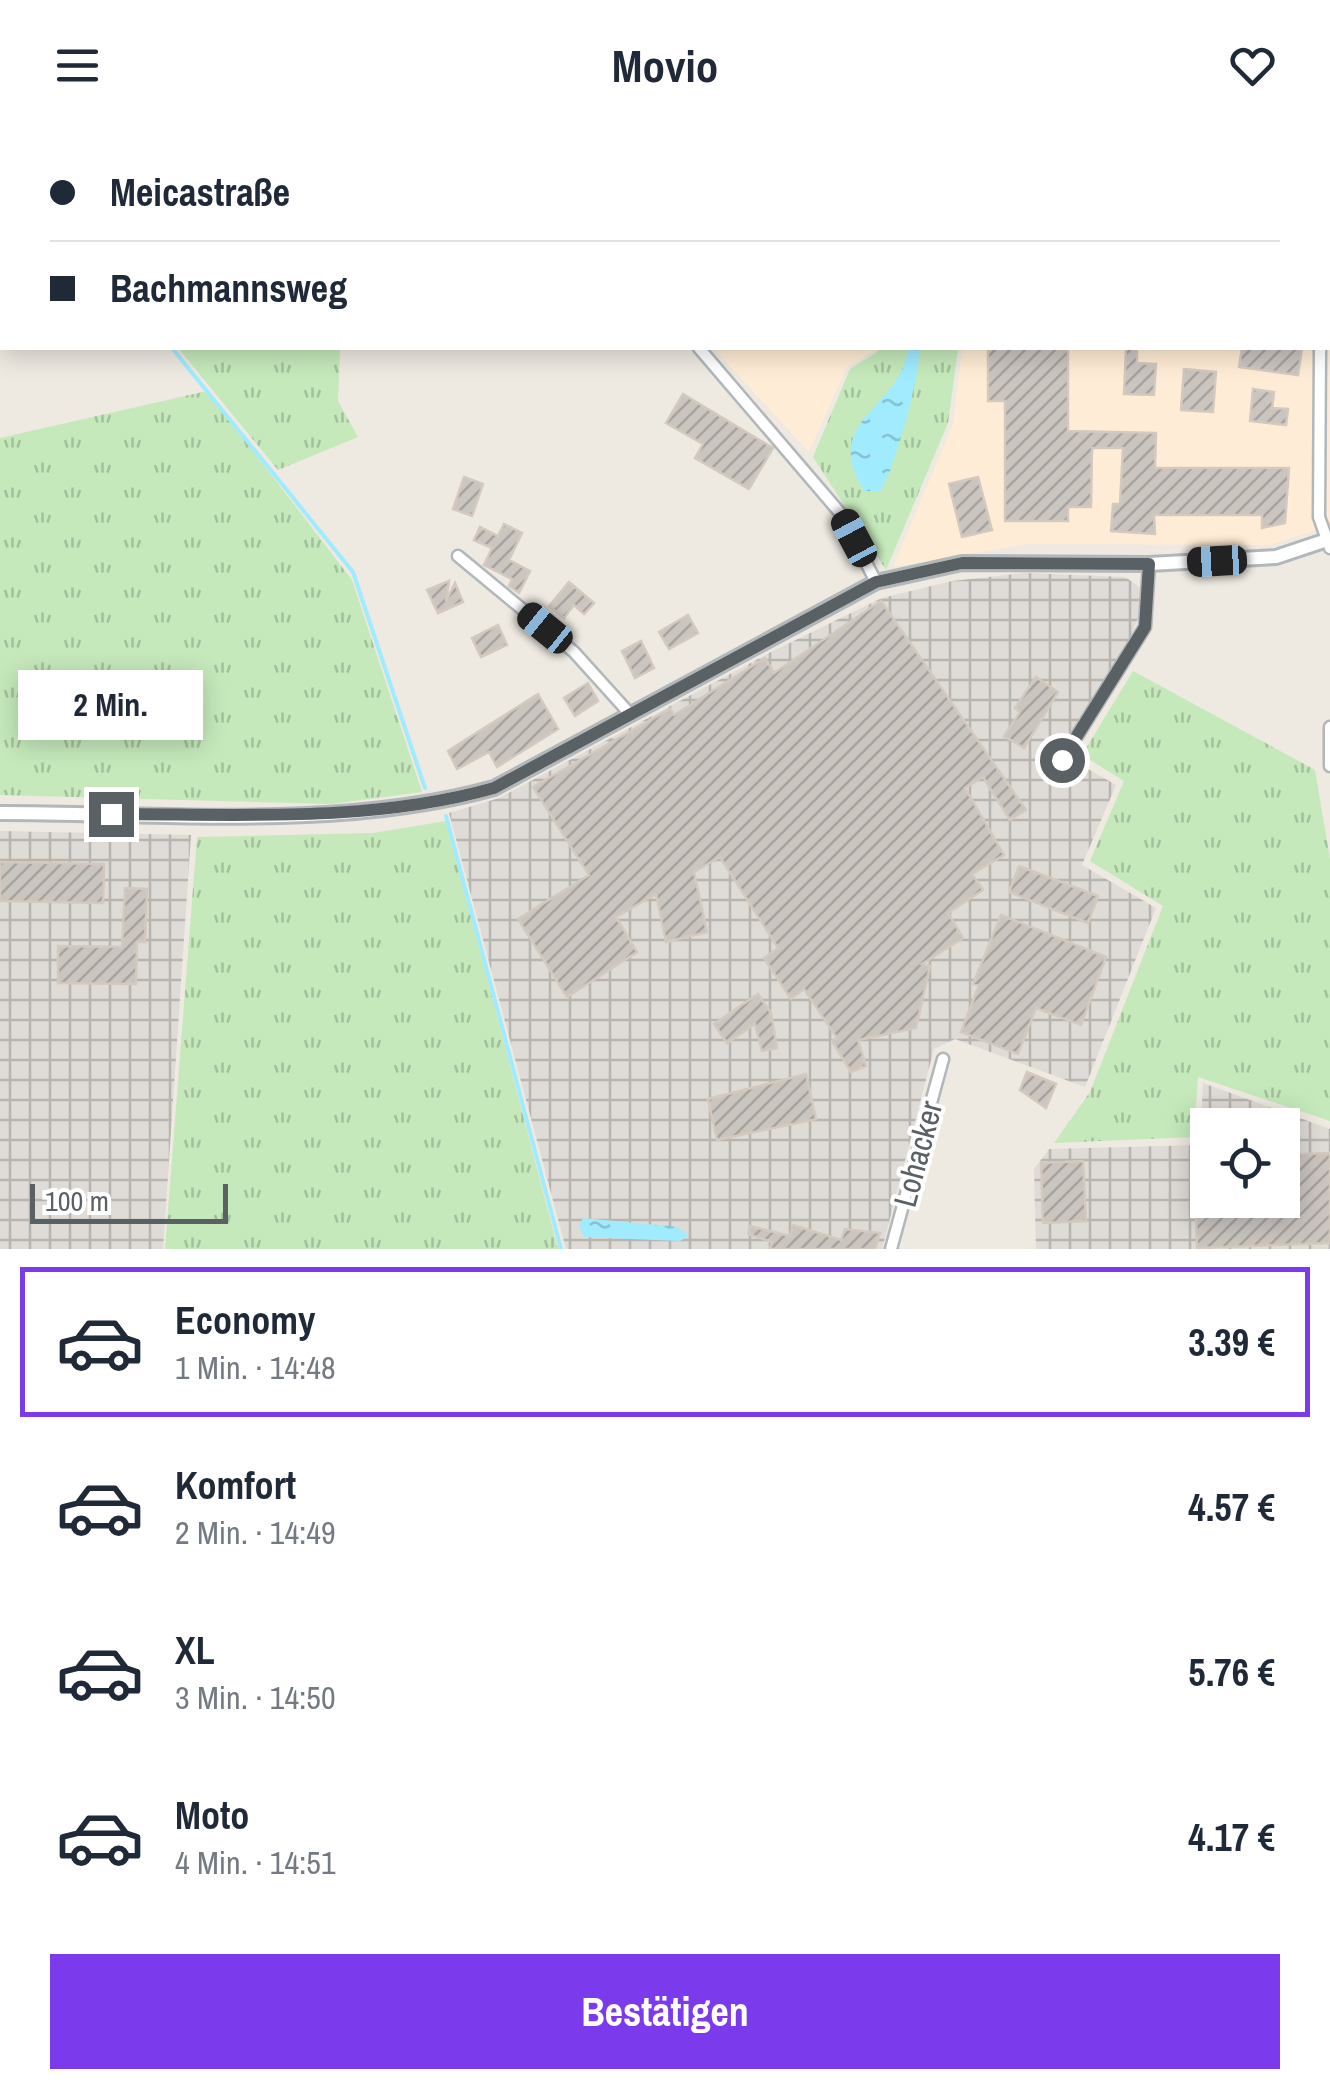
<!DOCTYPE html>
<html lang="de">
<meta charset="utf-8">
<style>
:root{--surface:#fff;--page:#f2f2f3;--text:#1f2937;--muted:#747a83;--line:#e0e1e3;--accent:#7c3aed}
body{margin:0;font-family:"Archivo Narrow",sans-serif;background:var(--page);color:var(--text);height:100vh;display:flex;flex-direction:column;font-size:38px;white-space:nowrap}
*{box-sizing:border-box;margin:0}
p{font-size:32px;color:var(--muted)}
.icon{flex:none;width:55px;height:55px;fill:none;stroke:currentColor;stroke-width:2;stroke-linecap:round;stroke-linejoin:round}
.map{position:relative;height:1119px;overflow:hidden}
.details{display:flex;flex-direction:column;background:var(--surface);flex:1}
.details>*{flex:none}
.guide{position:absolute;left:0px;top:0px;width:1330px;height:220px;box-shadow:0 5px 25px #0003;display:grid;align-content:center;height:220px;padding:0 50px;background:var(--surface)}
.fabs{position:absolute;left:1190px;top:978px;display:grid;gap:20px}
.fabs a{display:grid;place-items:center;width:110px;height:110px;border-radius:0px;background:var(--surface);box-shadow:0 5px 25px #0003;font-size:50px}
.scale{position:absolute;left:30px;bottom:25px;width:198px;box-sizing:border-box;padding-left:10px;border:5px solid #5a6164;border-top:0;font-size:28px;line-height:35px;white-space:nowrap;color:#5a6164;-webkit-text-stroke:8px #fff;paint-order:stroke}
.end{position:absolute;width:45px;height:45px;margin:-22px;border:12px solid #5a6164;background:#fff;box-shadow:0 0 0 5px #fff}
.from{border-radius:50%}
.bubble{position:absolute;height:70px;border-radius:0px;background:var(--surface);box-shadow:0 5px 25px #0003;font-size:32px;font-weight:700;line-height:70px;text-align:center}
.car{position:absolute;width:30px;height:60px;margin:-30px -15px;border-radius:12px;box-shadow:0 0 8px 2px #0007;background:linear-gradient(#222 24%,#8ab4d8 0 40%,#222 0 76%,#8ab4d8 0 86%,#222 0)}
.guide b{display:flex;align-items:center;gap:35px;height:95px;font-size:38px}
.guide b+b{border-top:2px solid var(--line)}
.guide i{width:25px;height:25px;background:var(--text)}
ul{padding:18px 0 0;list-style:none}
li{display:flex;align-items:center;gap:30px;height:150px;margin:0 20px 15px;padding:0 30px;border:5px solid transparent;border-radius:0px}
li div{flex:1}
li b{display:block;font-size:38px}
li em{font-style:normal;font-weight:700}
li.on{border-color:var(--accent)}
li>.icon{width:90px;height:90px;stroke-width:1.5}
.primary-button{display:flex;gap:20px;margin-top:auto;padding:20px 50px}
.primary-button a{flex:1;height:115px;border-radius:0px;background:var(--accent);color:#fff;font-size:40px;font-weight:700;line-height:115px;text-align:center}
header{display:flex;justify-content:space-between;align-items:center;height:130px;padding:0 50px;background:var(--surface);font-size:45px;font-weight:700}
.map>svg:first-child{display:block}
.commercial{fill:#ffecd6}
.industrial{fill:url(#industrial-grid);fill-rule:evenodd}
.grass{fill:url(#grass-tufts)}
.water{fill:url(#water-ripples)}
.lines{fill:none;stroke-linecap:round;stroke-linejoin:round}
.stream{stroke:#a1ebff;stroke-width:4}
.building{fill:url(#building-hatch);stroke:#d4c9bf;stroke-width:2.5}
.minor-casing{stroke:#b2b7ba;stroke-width:15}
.tertiary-casing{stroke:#b2b7ba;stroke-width:18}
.minor{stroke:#fff;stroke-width:10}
.tertiary{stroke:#fff;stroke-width:12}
.route{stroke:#5a6164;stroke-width:12}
.labels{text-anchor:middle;stroke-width:8;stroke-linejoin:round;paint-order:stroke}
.street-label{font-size:32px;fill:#5a6164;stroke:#fff}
</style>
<header><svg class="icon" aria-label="menu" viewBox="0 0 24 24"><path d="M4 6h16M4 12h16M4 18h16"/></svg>Movio<svg class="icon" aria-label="heart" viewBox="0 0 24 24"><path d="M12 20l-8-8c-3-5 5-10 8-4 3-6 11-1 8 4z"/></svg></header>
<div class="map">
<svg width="1330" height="1119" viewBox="0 0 1330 1119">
<defs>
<pattern id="industrial-grid" width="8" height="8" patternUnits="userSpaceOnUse" patternTransform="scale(2.5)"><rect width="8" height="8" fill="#dfdbd6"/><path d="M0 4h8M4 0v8" fill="none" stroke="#b8b5b1"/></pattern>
<pattern id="grass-tufts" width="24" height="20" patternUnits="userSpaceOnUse" patternTransform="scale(2.5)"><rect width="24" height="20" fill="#c5e9bb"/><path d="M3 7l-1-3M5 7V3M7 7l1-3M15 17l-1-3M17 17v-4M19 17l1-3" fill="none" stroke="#a3c09c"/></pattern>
<pattern id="water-ripples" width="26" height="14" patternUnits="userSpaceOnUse" patternTransform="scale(2.5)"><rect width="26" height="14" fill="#a1ebff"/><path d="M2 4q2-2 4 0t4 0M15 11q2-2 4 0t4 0" fill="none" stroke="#86c2d2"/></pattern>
<pattern id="building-hatch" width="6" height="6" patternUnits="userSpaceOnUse" patternTransform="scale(2.5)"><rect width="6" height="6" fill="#cbc5c0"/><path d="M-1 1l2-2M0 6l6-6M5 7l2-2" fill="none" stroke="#a8a3a0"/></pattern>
</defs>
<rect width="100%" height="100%" fill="#eee9e1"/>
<path class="commercial" d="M 1328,74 L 1330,395 L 1271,415 L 1029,414 L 893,437 L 953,294 L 962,218 L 1328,218 Z
M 713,218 L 878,218 L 847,237 L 809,322 Z"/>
<path class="industrial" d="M 1025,443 L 1125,447 L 1141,458 L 1141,481 L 1124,523 L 1062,624 L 1116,655 L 1082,735 L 1156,778 L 1085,957 L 955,909 L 934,919 L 882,1119 L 566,1119 L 449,683 L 499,668 L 769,523 L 882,468 L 952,451 Z
M 0,701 L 191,705 L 163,1119 L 0,1119 Z
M 1203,953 L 1330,999 L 1330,1119 L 1036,1119 L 1034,1039 L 1049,1019 L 1200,1015 ZM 1208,995 L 1282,995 L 1282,1070 L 1208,1070 Z"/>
<path class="grass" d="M 903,0 L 1330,0 L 1330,69 L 1328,2 Z
M 178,218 L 340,218 L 338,271 L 358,307 L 278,340 Z
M 883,218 L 958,219 L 948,293 L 886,440 L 813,327 L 850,239 Z
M 207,261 L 352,450 L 422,662 L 330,674 L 0,665 L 0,308 Z
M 1133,541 L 1315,640 L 1330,729 L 1330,991 L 1198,947 L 1194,1007 L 1054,1013 L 1090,962 L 1163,776 L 1090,731 L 1124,651 L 1082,625 Z
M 446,691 L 558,1119 L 165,1119 L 197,707 L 373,703 Z"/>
<path class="water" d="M 918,218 C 925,233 891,350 880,361 L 864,361 C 820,289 899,281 908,219 Z
M 583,1088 L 678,1097 L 689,1106 L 680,1111 L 584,1107 L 579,1096 Z"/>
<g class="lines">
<path class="stream" d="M 61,0 L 62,2
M 172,218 L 353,442 L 425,658
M 446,686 L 561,1119"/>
</g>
<path class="building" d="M 988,218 L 1068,218 L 1068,301 L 1156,303 L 1155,338 L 1289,338 L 1285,393 L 1262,398 L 1262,385 L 1154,385 L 1155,404 L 1111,401 L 1113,374 L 1120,374 L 1123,318 L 1092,318 L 1091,377 L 1068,377 L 1068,391 L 1005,391 L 1005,271 L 988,271 Z
M 1126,218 L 1137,218 L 1137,233 L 1156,234 L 1154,265 L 1124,264 Z
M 1242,218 L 1302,218 L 1298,245 L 1239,237 Z
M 1184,239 L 1216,242 L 1213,282 L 1181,280 Z
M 1253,259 L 1274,262 L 1272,278 L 1288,279 L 1286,295 L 1250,291 Z
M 683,264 L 773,318 L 749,359 L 695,328 L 703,314 L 666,293 Z
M 464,347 L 483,354 L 472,386 L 453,379 Z
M 978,347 L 992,400 L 962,407 L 949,354 Z
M 504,394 L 522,403 L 509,430 L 530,441 L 519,463 L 509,456 L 512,449 L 484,435 L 492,418 L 474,410 L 480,397 L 498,406 Z
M 449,451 L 446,471 L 455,453 L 463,472 L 438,483 L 427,460 Z
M 569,452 L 594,473 L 584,484 L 574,475 L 564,488 L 549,476 Z
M 881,471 L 1026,680 L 1010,690 L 983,647 L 965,658 L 1004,725 L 972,744 L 983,760 L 948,783 L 963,808 L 922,834 L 930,836 L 916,898 L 858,910 L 866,936 L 851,942 L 832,911 L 837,908 L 804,859 L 791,869 L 764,828 L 778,818 L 720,727 L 694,742 L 707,802 L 666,812 L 656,764 L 616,787 L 637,822 L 567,867 L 518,789 L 589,745 L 533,657 L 670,579 L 674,585 L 765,528 L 774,543 Z
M 688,485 L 698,503 L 669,519 L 659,502 Z
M 498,495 L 507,515 L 481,527 L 472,508 Z
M 641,511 L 654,538 L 635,548 L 622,521 Z
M 1036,547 L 1058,562 L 1024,618 L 1004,606 L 1020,582 L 1015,578 Z
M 588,553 L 598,571 L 575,586 L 564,568 Z
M 538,564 L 558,599 L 497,637 L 489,622 L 457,639 L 448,621 Z
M 0,732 L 104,734 L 103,773 L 0,771 Z
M 1019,736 L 1098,766 L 1088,793 L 1009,762 Z
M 125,758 L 147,759 L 145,812 L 137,812 L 136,854 L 58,853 L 58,816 L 122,817 Z
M 1001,785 L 1106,827 L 1081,895 L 1036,878 L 1018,924 L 961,902 L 979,855 L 973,854 Z
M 758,864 L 771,883 L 777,918 L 762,921 L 755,894 L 727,913 L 714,894 Z
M 1027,942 L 1056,954 L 1046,978 L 1020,960 Z
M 806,944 L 816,989 L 717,1010 L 708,969 Z
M 1330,1023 L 1330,1113 L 1197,1118 L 1194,1028 L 1208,1028 L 1208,1070 L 1282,1070 L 1282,1025 Z
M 1083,1031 L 1086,1091 L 1043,1093 L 1041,1033 Z
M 793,1095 L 841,1110 L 845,1099 L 880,1103 L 875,1119 L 770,1119 L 772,1112 L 748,1104 L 750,1096 L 790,1106 Z"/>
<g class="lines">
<g class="minor-casing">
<path id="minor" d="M 398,0 L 403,2
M 672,2 L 673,0
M 1328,134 L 1330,113
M 699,218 L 841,384 L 876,452
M 1320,218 L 1319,387 L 1330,418
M 458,426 L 574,522 L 630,584
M 1330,597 L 1330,636
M 1062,630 L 1145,497 L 1149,434
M 891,1119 L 943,929"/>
</g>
<g class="tertiary-casing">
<path id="tertiary" d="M 0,683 C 160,683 340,701 494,658 L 876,452 L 962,433 L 1149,434 L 1276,427 L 1330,409"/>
</g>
<use href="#minor" class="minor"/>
<use href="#tertiary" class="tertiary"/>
</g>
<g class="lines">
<path class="route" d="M 111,684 C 240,684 369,693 494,658 L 876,452 L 962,433 L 1149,434 L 1145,497 L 1062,630"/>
</g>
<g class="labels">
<g class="street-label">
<text transform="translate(918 1024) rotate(-75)" y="11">Lohacker</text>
</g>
</g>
</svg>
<div class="fabs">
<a><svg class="icon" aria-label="locate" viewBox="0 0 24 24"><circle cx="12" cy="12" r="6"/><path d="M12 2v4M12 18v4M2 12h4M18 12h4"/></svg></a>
</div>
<div class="scale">100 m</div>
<i class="end from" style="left:1062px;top:630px"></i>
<i class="end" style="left:111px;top:684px"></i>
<div class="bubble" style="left:18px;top:540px;width:185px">2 Min.</div>
<i class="car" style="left:854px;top:408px;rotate:332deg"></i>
<i class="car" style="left:1217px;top:431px;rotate:267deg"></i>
<i class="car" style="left:545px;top:498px;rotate:309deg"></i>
<div class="guide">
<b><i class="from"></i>Meicastraße</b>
<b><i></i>Bachmannsweg</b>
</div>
</div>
<section class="details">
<ul>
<li class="on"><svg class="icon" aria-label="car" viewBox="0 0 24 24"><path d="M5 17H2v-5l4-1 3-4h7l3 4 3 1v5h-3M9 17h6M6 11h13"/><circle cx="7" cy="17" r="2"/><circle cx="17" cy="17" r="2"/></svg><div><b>Economy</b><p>1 Min. · 14:48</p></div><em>3.39 €</em></li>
<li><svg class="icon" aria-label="car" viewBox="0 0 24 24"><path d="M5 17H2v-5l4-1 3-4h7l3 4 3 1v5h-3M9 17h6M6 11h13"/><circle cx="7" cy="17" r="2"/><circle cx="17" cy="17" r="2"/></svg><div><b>Komfort</b><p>2 Min. · 14:49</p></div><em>4.57 €</em></li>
<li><svg class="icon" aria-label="car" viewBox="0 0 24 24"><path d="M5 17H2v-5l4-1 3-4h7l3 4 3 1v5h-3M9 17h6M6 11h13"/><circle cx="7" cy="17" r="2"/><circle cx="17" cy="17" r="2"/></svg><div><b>XL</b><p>3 Min. · 14:50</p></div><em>5.76 €</em></li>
<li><svg class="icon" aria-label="car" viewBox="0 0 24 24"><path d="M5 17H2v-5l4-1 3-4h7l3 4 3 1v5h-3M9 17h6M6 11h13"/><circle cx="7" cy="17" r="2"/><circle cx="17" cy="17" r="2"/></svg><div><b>Moto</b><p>4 Min. · 14:51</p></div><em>4.17 €</em></li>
</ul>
<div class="primary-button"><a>Bestätigen</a></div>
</section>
